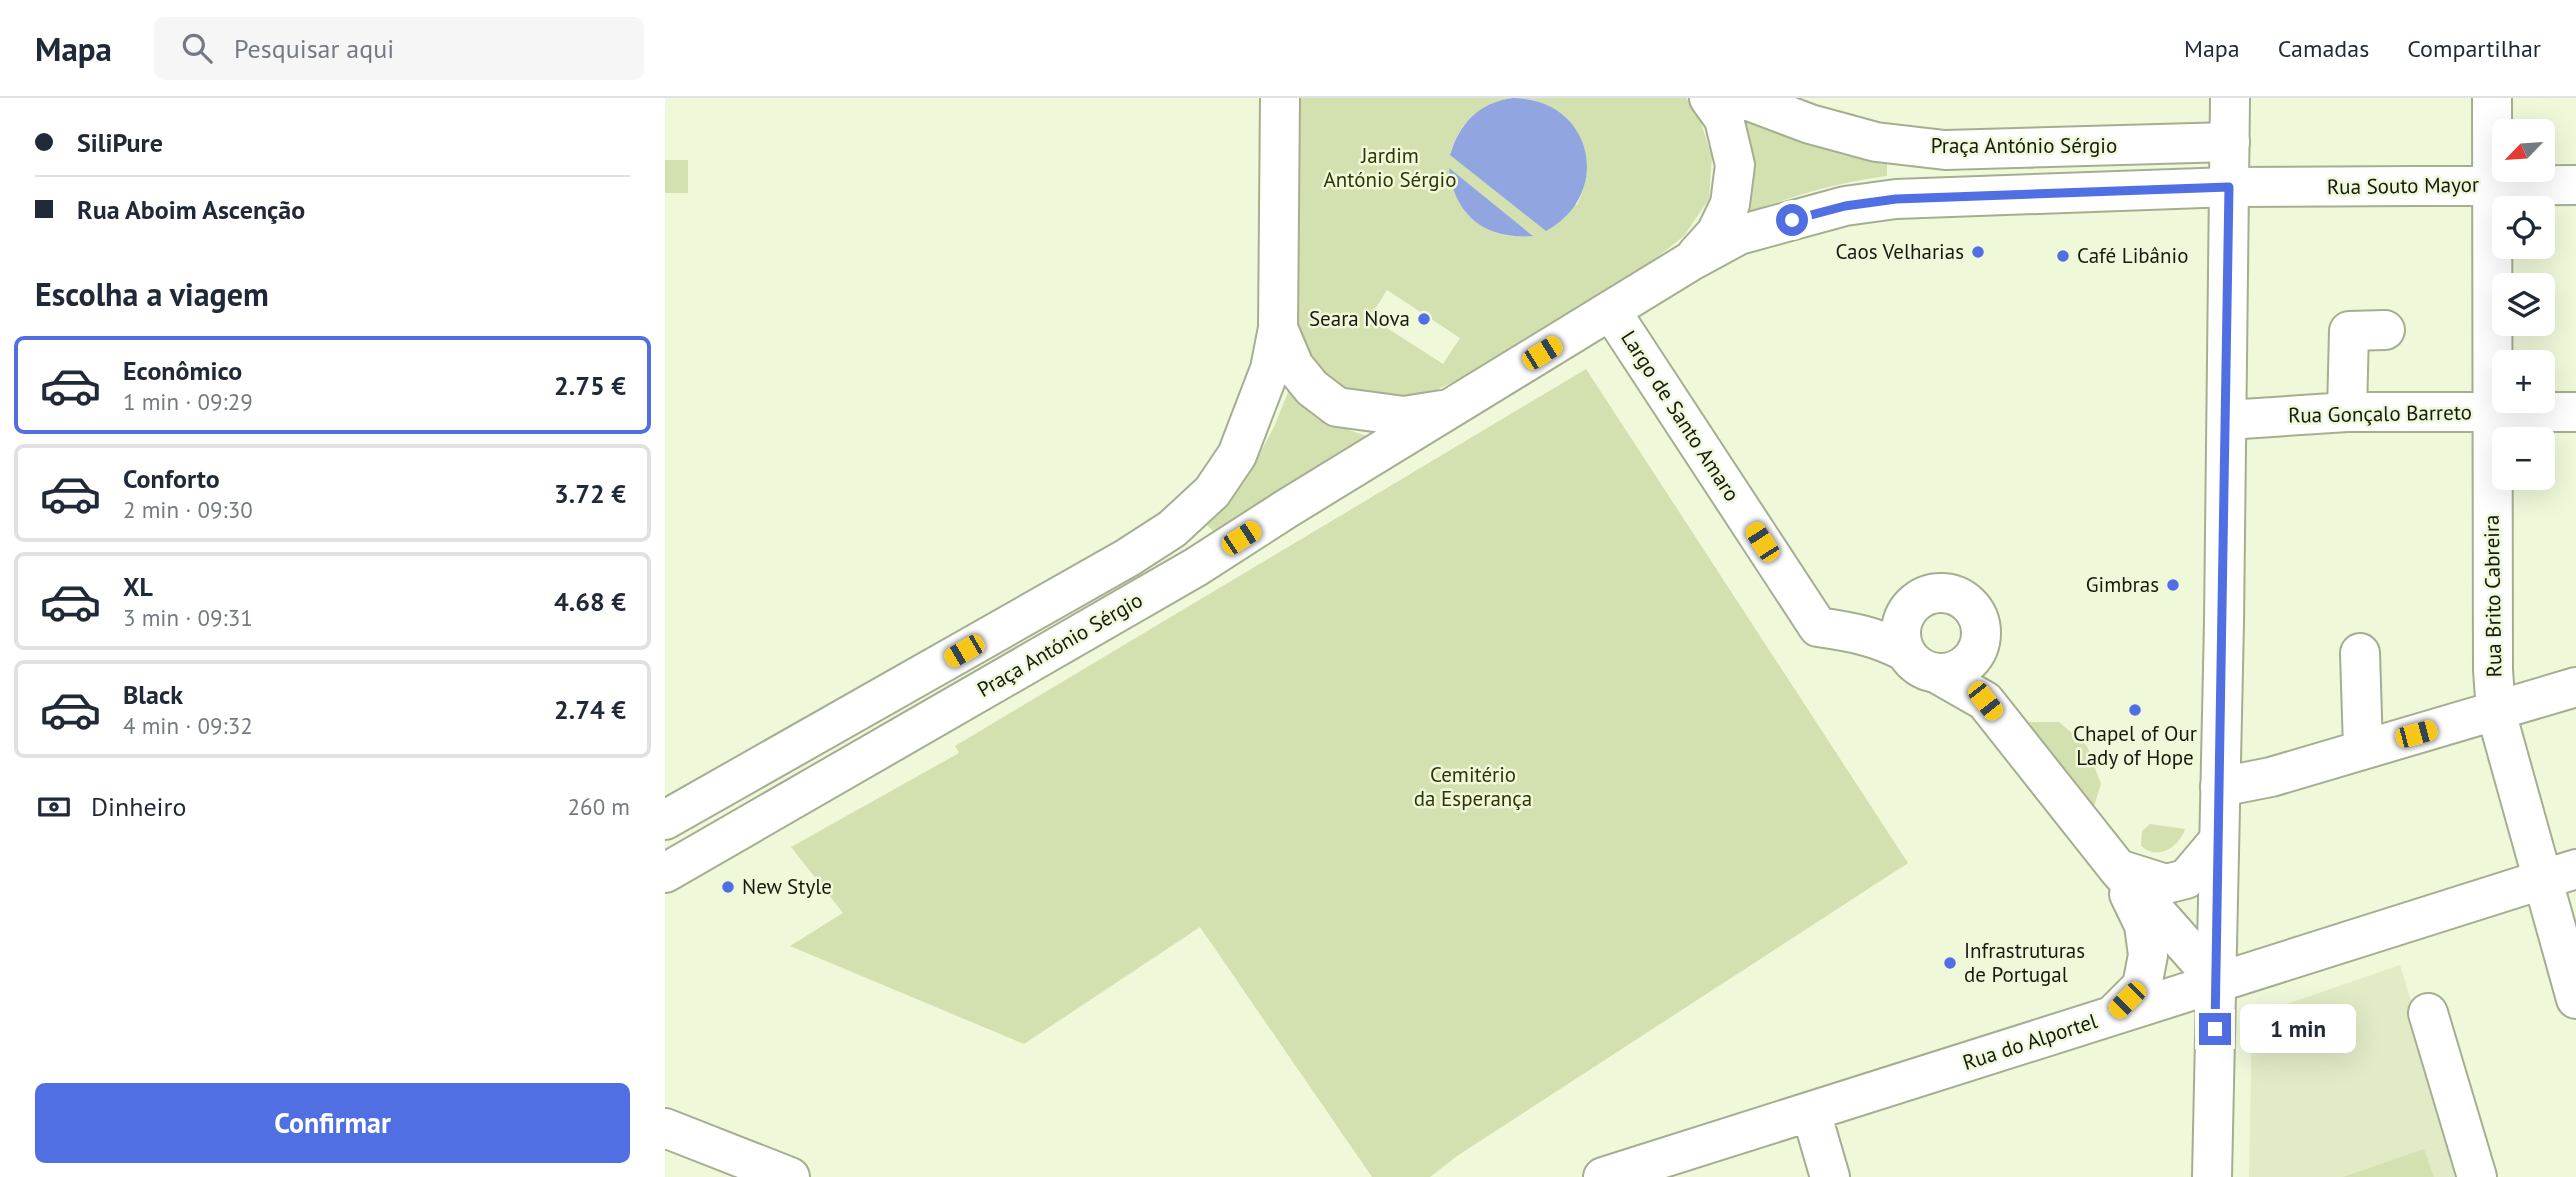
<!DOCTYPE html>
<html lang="pt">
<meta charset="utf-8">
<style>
:root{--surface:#fff;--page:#f6f6f7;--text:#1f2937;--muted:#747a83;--line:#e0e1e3;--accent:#4f6fe3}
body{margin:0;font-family:"PT Sans",sans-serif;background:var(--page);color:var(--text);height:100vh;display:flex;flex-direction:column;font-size:26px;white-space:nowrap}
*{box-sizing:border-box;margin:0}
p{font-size:23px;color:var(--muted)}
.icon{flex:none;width:38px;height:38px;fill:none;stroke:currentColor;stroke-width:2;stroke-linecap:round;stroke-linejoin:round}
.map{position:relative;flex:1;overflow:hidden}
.details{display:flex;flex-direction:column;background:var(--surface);width:665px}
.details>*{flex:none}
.hud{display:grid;align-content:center;height:154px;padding:0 35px;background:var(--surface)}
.needle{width:46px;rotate:245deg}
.controls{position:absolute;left:1827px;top:21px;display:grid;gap:14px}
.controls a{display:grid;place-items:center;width:63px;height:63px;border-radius:10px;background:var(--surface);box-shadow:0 7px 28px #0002;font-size:35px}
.end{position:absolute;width:32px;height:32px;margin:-16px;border:9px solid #4f6fe3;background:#fff;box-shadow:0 0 0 4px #fff}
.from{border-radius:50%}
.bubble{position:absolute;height:49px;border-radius:10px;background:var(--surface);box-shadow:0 7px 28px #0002;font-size:23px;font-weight:800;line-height:49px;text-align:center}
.car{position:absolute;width:21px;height:42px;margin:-21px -10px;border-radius:9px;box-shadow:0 0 5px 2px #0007;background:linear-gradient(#f5c518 24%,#345 0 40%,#f5c518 0 76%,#345 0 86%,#f5c518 0)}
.hud b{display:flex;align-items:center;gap:24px;height:66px;font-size:26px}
.hud b+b{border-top:2px solid var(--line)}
.hud i{width:18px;height:18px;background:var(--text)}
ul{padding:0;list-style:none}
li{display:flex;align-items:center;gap:21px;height:98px;margin:0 14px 10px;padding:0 21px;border:4px solid var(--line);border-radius:10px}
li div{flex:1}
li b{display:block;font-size:26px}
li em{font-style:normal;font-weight:800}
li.on{border-color:var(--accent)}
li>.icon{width:63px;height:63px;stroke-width:1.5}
h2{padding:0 35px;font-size:32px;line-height:84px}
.pay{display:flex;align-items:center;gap:18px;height:77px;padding:0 35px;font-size:26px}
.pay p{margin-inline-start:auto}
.action{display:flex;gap:14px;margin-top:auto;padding:14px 35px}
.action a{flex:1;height:80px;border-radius:10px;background:var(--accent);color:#fff;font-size:28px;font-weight:800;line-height:80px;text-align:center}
header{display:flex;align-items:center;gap:42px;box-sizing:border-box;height:98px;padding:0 35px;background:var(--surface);border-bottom:2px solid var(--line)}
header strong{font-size:33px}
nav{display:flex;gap:38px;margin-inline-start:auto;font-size:24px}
.search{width:490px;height:63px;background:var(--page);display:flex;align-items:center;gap:18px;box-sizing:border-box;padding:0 24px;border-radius:10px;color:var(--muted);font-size:26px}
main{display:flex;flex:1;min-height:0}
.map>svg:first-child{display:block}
.built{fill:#e1ecc6}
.green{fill:#d3e1b0;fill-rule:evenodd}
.water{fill:#91a6e0}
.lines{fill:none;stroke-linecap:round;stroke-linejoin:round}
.minor-casing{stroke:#a5ae91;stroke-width:42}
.major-casing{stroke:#a5ae91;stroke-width:42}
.minor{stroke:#fff;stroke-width:38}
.major{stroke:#fff;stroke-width:38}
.route{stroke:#4f6fe3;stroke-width:9}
.poi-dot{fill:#4f6fe3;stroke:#eff8d9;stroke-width:2.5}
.labels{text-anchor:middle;stroke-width:5;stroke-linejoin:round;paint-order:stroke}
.street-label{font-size:21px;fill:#171a0f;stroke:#eff8d9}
.park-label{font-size:21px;fill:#2d3705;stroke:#eff8d9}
.poi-label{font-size:21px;fill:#171a0f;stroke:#eff8d9;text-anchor:end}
</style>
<header>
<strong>Mapa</strong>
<div class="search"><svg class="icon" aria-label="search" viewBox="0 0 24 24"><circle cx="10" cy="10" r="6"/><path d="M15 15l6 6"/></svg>Pesquisar aqui</div>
<nav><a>Mapa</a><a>Camadas</a><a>Compartilhar</a></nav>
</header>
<main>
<section class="details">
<div class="hud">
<b><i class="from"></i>SiliPure</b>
<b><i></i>Rua Aboim Ascenção</b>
</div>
<h2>Escolha a viagem</h2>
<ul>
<li class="on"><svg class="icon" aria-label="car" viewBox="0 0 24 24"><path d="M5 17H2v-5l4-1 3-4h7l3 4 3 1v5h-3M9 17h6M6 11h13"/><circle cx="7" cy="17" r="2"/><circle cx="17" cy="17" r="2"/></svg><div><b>Econômico</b><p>1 min · 09:29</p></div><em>2.75 €</em></li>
<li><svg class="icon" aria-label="car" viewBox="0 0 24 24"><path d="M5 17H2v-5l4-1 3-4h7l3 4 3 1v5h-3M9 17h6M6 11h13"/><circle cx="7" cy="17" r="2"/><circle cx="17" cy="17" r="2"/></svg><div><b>Conforto</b><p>2 min · 09:30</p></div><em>3.72 €</em></li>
<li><svg class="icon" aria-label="car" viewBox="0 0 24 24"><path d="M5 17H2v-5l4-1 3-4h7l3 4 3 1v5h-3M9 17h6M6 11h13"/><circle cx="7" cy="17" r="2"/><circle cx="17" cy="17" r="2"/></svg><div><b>XL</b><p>3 min · 09:31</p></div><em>4.68 €</em></li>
<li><svg class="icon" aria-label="car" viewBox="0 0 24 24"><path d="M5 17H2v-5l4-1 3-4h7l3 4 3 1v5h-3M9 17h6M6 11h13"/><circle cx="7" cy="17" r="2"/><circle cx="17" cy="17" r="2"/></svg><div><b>Black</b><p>4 min · 09:32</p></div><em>2.74 €</em></li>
</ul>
<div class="pay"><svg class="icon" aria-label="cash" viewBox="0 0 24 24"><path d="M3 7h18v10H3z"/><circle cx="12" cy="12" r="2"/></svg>Dinheiro<p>260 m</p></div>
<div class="action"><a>Confirmar</a></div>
</section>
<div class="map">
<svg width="1911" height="1079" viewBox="0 0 1911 1079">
<rect width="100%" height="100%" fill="#eff8d9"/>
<path class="built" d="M 1735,867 L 1800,1079 L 1584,1079 L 1587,918 Z"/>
<path class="green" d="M 629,0 L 848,0 C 815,4 794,25 785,56 L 912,107 C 937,58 911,6 856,0 L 1021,0 L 1032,12 L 1047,59 L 1044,101 L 1019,138 L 986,164 L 793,282 L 742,305 L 704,301 L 669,284 L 642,253 L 631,220 ZM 784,71 L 867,137 L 866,138 C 811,143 807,113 784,71 ZM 722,192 L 795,240 L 778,266 L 705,219 Z
M 1073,17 L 1124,39 L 1178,57 L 1222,64 L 1222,78 C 1165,86 1126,98 1073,119 Z
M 0,62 L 23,62 L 23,95 L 0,95 Z
M 921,271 L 1243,765 L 792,1058 L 765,1079 L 707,1079 L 535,829 L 359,946 L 125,848 L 178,815 L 126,749 L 294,655 L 290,648 Z
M 624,292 C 652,319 668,328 706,339 L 550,435 L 542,427 L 578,386 L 609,329 Z
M 1364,624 L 1394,624 L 1422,648 L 1436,686 L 1429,708 L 1394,670 Z
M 1485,726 L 1520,731 C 1514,749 1493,763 1476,748 L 1477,733 Z
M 1759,1051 L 1769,1079 L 1678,1079 Z"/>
<path class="water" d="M 848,0 C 927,0 950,95 881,133 L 785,57 C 794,25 815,4 848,0 Z
M 784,70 L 868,138 C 821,142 789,118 784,70 Z"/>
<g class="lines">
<g class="minor-casing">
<path id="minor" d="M 1076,0 L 1145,26 L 1211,44 L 1280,52 L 1565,44
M 1827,0 L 1828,572 L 1831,614 L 1911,901
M 1032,156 L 1051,135 L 1065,106 L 1070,67 L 1059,21 L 1044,0
M 946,213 L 1153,529 C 1187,534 1210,538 1241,554
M 613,230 L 629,268 L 647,290 L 672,309 L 739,318 L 777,312
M 1682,314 L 1684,233 L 1720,232
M 1562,322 L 1682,314 L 1911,314
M1236 535a40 40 0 1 1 80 0a40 40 0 1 1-80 0Z
M 1695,555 L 1698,650
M 1271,575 L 1320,603 L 1453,771 L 1552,883
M 1555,689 L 1606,679 L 1911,589
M 0,722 L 462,460 L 507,431 L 547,394 L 572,357 L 605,271 L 613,230 L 615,0
M 1453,771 L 1501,786 L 1521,781 L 1554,742
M 0,775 L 531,469 L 621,411 L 1026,163 L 1074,137 L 1180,108 L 1231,101 L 1565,89 L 1911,87
M 1763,915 L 1812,1079
M 1448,917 L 1477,888 L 1483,857 L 1479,827 L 1464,796
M 1146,1014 L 1165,1079
M 0,1030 L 125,1079
M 938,1079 L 1911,771"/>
</g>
<g class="major-casing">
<path id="major" d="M 1547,1079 L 1559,524 L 1565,0"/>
</g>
<use href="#minor" class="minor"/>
<use href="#major" class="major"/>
</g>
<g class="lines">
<path class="route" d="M 1127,122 L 1180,108 L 1231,101 L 1564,89 L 1550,931"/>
</g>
<g class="poi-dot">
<circle cx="1313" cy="154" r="7"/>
<circle cx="1398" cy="158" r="7"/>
<circle cx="759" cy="221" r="7"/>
<circle cx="1508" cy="487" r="7"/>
<circle cx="1470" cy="612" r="7"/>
<circle cx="63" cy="789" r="7"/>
<circle cx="1285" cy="865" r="7"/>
</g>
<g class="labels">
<g class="street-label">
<text x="1359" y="55">Praça António Sérgio</text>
<text transform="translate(1738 88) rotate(-1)" y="7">Rua Souto Mayor</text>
<text transform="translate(1715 316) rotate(-1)" y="7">Rua Gonçalo Barreto</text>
<text transform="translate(1015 318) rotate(57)" y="7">Largo de Santo Amaro</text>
<text transform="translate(1828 498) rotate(-91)" y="7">Rua Brito Cabreira</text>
<text transform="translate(395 547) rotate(-30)" y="7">Praça António Sérgio</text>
<text transform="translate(1365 944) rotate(-18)" y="7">Rua do Alportel</text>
</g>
<g class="park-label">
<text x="725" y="65">Jardim<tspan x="725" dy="24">António Sérgio</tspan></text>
<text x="808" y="684">Cemitério<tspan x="808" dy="24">da Esperança</tspan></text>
</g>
<g class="poi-label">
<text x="1299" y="161">Caos Velharias</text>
<text x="1412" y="165" text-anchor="start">Café Libânio</text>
<text x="745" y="228">Seara Nova</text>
<text x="1494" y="494">Gimbras</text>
<text x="1470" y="643" text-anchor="middle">Chapel of Our<tspan x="1470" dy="24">Lady of Hope</tspan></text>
<text x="77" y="796" text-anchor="start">New Style</text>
<text x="1299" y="860" text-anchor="start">Infrastruturas<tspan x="1299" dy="24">de Portugal</tspan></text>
</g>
</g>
</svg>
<div class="controls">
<a><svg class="needle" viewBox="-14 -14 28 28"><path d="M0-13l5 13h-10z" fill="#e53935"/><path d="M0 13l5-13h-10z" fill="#747a83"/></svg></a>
<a><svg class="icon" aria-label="locate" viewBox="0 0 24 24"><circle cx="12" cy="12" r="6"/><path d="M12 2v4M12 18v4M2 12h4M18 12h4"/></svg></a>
<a><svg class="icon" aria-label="layers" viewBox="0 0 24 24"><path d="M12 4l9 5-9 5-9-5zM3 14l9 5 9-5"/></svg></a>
<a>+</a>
<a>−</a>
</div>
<i class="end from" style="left:1127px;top:122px"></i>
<i class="end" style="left:1550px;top:931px"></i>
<div class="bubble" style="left:1575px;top:906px;width:116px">1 min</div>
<i class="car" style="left:877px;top:255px;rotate:58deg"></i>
<i class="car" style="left:576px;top:440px;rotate:57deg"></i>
<i class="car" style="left:1097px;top:444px;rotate:327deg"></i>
<i class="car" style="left:299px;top:553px;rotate:240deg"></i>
<i class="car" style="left:1320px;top:603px;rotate:142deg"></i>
<i class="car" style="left:1751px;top:636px;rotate:75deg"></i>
<i class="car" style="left:1462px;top:902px;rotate:225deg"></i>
</div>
</main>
